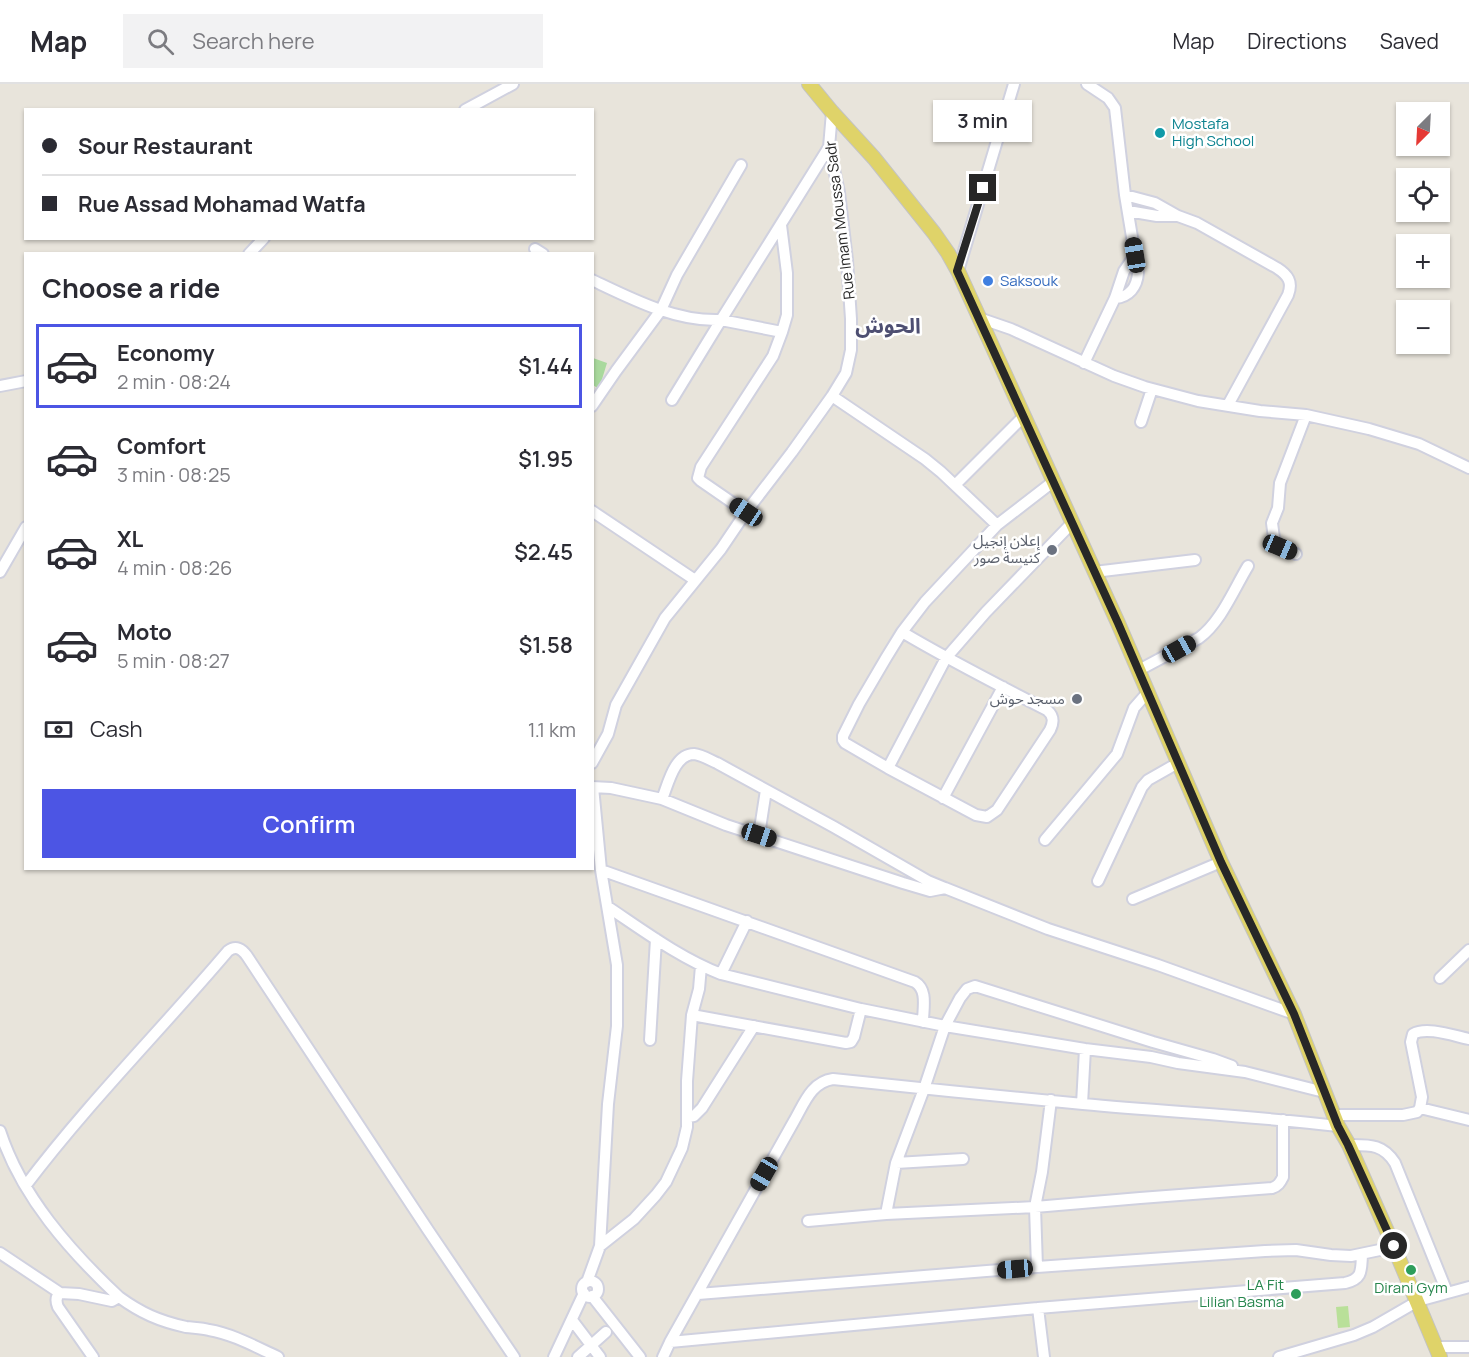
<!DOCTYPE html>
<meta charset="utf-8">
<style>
:root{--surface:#fff;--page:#f2f2f3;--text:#2b2b33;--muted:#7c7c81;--line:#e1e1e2;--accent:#4c55e4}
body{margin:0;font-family:Manrope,"Noto Sans Arabic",sans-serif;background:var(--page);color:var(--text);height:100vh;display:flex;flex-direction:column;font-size:22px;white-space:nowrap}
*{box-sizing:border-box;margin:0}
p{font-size:20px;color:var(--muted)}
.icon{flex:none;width:33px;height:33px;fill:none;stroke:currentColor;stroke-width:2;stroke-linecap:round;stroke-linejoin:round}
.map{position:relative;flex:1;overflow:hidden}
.sheet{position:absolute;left:24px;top:168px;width:570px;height:618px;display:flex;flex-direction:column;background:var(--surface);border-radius:0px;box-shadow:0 2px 4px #0004}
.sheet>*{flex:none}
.top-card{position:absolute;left:24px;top:24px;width:570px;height:132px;border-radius:0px;box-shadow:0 2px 4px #0004;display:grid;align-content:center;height:132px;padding:0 18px;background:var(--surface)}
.needle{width:39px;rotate:204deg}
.fabs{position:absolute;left:1396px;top:18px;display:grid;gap:12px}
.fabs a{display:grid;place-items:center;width:54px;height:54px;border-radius:0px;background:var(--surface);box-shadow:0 2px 4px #0004;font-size:30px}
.end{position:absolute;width:27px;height:27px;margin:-14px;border:8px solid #272727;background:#fff;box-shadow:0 0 0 3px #fff}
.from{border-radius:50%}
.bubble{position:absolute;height:42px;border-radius:0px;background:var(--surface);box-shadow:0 2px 4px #0004;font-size:20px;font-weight:600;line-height:42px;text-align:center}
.car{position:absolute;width:18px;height:36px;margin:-18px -9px;border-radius:8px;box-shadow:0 0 4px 2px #0007;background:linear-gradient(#222 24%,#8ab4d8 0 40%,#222 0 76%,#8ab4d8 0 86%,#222 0)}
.top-card b{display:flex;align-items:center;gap:21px;height:57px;font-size:22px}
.top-card b+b{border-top:2px solid var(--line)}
.top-card i{width:15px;height:15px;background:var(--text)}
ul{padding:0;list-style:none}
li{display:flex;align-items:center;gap:18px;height:84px;margin:0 12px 9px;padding:0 6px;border:3px solid transparent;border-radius:0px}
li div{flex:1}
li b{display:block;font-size:22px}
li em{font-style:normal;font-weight:600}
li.active{border-color:var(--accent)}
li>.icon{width:54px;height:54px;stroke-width:1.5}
h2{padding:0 18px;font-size:27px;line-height:72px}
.pay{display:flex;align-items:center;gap:15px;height:66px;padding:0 18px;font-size:22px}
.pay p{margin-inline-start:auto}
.primary-button{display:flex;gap:12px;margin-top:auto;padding:12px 18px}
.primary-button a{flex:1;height:69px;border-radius:0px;background:var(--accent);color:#fff;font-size:24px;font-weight:600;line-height:69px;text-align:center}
header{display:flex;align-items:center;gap:36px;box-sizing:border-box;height:84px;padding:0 30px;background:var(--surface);border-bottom:2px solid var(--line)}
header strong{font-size:28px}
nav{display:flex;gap:33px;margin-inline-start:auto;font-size:21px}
.search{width:420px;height:54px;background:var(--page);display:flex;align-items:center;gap:15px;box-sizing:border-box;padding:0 21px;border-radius:0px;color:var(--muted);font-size:22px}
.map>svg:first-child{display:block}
.green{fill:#a9d99d}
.pitch{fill:#b9e099}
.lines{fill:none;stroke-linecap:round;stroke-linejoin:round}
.minor-casing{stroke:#d0d1df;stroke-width:14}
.major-casing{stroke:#c3c3c3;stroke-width:16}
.minor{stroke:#fff;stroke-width:10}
.major{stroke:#dfd369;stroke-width:14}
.route{stroke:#272727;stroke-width:8}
.culture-dot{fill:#0f9aa8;stroke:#fff;stroke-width:2}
.shop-dot{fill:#3f7fe0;stroke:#fff;stroke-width:2}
.worship-dot{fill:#6b7280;stroke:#fff;stroke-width:2}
.leisure-dot{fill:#2e9e5b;stroke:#fff;stroke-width:2}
.labels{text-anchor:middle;stroke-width:5;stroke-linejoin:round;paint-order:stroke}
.culture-label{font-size:15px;fill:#0d838f;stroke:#fff;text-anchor:start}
.street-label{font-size:15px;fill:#272727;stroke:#fff}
.shop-label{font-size:15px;fill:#366cbe;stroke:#fff;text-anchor:start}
.worship-label{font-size:15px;fill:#5b616d;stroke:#fff;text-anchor:end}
.leisure-label{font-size:15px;fill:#27864d;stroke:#fff;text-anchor:end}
.district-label{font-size:21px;font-weight:bold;fill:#4e4f72;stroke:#fff}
</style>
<header>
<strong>Map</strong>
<div class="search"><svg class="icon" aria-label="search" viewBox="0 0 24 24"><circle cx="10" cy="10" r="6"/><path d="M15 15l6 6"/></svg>Search here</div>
<nav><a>Map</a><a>Directions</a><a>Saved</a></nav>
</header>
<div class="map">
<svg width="1469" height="1273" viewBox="0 0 1469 1273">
<rect width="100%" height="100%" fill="#e8e4db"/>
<path class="green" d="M 593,274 L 607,279 L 599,305 L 593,301 Z"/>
<path class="pitch" d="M 1348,1222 L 1350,1243 L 1338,1244 L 1336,1223 Z"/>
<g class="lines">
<g class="minor-casing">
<path id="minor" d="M 1087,0 L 1108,14 L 1115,24 L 1125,111 L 1138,189 C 1137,203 1129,213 1115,214
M 465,26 L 513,0
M 1125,111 L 1155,119 L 1178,132 L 1197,139 L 1277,184 C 1288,191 1293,198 1288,211 L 1228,321
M 1128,127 L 1157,132 L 1177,132
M 535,165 L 543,170
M 249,170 L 264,154
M 958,187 L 1014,0
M 592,196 C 632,215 676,238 721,236 L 829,63
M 979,234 L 1011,245 L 1114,292 L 1145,303 L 1198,317 L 1260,327 L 1306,331 L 1369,345 L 1419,360 L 1469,384
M 1084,279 L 1115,214 L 1124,187 L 1135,171
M 0,302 L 26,297
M 832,312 L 925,375 L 941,388 L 997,441
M 672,316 L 721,236 L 782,248
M 592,322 L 616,287 L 661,226 L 677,191 L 741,81
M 1141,338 L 1152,305
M 955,401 L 1024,332
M 592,427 L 695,496
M 746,428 L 701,397 L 698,394 L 701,383 L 773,272 L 782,248 L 787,231 L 787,189 L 781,141
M 1296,470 L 1280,463 L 1277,459 L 1274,454 L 1272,439 L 1278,424 L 1280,399 L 1306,331
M 0,488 L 26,443
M 1094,488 L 1195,476
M 902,548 C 949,576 998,601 1047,626 C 1054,632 1054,638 1050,646 L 997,726 L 987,733 L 976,731 L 888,684 L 845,659 L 843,656 L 843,652 L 859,620 L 886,574 L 902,548 L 925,518 L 997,441 L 1054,397
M 1139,586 L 1199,554 C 1221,538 1234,505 1248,482
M 592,679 L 608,650 L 616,621 L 665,534 L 721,465 L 746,428 L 792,368 L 832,312 L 846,289 L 851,266 L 851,235 L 847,176 L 839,108 L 829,63 L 832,28
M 888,684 L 946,574 L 986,528 L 1072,439
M 592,703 L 611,704 L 662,715 L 726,741 L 903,799 L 930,807 L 945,804 L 1048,845 L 1158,881 L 1294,930
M 943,714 L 1003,603
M 662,715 C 668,701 674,670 694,670 C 702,671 710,676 717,679 L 834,743 L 928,797 L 945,804
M 759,751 L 766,706
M 1045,756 L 1117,670 L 1134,624 L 1148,608
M 601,786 L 915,898 C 928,906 923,924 923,938
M 1098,797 L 1142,703 L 1148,696 L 1178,679
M 1133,815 L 1221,778
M 608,823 C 644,847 680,874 721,890 L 861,925 L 945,942 L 1085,965 L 1151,973 L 1178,979 L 1245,988 L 1324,1008
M 721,890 L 747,837
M 1440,894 L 1469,866
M 692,931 L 846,959 L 851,958 L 854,953 L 861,925
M 650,956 L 656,855
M 1082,1020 L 1085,965
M 1420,1024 L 1469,1036
M 1334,1031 L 1403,1031 L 1417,1028 L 1420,1024 L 1422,1013 L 1411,958 L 1413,950 C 1427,942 1454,952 1469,955
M 688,1033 L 694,1032 L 702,1024 L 754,942
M 0,1047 C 21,1112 70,1167 119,1213 L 112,1217 L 79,1210 L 60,1209 C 55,1213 56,1218 58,1223 L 93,1273
M 1349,1061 C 1370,1061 1383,1060 1395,1079 L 1447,1208
M 896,1079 L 963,1075
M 26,1101 C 88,1019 161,946 228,867 C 236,861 242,865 247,872 L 428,1146 L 514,1273
M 886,1130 L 896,1079 L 924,1005 L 945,942 L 960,914 L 967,905 L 975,902 L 1153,958 L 1213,975 L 1232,982
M 808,1137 L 886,1130 L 1035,1123 L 1140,1114 L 1272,1104 C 1278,1102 1280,1099 1283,1093 L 1283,1036
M 600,1162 L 634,1135 L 656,1111 L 666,1098 L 682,1064 L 687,1043 L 687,997 L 692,931 L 699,905 L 701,882
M 0,1169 L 60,1209
M 1037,1183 L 1035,1123 L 1042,1088 L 1051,1016
M582 1205a8 8 0 1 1 16 0a8 8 0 1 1-16 0Z
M 587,1198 L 600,1162 L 608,1020 L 617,942 L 617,881 L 601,786 L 593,703
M 698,1210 L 1037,1183 L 1265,1167 L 1296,1166 L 1331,1171 L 1351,1172 L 1394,1163
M 592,1212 L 640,1273
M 119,1213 C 141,1229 159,1237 186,1243 C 194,1244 202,1244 209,1246 C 233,1250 256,1263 278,1273
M 1038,1224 L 1044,1273
M 572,1236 L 600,1273
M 670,1258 L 1038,1224 L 1345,1199 C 1363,1195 1361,1186 1362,1171
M 1436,1263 L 1469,1263
M 554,1273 L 584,1209
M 578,1273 L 606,1248
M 663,1273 L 670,1258 L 794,1037 C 804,1020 811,998 833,995 C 916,1004 1000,1012 1083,1020 C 1168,1028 1254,1032 1338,1042
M 1279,1273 L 1354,1251 L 1373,1243 L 1418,1217 L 1469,1203"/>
</g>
<g class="major-casing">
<path id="major" d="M 809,0 L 832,28 L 874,74 L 934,149 L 948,169 L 958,187 L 1118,539 L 1221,778 L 1294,930 L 1338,1042 L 1349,1061 L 1394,1163 L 1440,1273"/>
</g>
<use href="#minor" class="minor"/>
<use href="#major" class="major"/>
</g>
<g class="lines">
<path class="route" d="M 983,104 L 957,187 L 1118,539 L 1221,778 L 1294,930 L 1338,1042 L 1348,1061 L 1394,1162"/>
</g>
<circle class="culture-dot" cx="1160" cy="49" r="6"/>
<circle class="shop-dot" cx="988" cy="197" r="6"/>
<g class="worship-dot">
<circle cx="1052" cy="466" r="6"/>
<circle cx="1077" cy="615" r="6"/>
</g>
<g class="leisure-dot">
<circle cx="1411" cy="1186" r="6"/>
<circle cx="1296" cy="1210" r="6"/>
</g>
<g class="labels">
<g class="culture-label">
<text x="1172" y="45">Mostafa<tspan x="1172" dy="17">High School</tspan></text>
</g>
<g class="street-label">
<text transform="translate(840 136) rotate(-97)" y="5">Rue Imam Moussa Sadr</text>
</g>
<g class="shop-label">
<text x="1000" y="202">Saksouk</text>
</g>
<g class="worship-label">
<text x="1040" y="462">إعلان إنجيل<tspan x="1040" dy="17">كنيسة صور</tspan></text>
<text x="1065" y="620">مسجد حوش</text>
</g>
<g class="leisure-label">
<text x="1284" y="1206">LA Fit<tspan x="1284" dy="17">Lilian Basma</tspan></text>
<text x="1411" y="1209" text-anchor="middle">Dirani Gym</text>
</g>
<g class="district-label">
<text x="888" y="249">الحوش</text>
</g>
</g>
</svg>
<div class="fabs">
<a><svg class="needle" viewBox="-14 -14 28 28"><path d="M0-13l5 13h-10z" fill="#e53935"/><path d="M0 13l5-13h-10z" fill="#7c7c81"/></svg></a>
<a><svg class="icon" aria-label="locate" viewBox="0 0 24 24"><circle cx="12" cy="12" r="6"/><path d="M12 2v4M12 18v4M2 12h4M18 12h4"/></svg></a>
<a>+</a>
<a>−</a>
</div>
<i class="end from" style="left:1394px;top:1162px"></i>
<i class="end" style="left:983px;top:104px"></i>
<div class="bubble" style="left:933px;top:16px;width:99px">3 min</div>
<i class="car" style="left:1135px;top:171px;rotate:351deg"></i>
<i class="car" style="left:746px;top:428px;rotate:304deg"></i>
<i class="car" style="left:1280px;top:463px;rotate:113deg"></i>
<i class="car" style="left:1179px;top:565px;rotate:61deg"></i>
<i class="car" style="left:759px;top:751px;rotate:108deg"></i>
<i class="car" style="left:764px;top:1090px;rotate:210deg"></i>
<i class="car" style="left:1015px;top:1185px;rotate:265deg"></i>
<div class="top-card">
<b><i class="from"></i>Sour Restaurant</b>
<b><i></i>Rue Assad Mohamad Watfa</b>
</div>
<section class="sheet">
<h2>Choose a ride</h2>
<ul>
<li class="active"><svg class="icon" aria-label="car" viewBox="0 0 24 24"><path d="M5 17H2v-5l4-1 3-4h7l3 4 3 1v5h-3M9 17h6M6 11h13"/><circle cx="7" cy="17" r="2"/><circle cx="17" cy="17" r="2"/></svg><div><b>Economy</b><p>2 min · 08:24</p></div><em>$1.44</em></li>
<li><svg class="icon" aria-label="car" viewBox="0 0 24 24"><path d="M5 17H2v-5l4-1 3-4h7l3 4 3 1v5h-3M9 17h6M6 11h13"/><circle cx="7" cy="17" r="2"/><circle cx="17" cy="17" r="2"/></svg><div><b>Comfort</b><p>3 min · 08:25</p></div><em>$1.95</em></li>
<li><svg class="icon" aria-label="car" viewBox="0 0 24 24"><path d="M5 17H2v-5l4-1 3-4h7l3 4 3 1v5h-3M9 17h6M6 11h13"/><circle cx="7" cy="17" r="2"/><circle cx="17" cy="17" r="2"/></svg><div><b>XL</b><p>4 min · 08:26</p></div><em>$2.45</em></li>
<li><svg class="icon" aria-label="car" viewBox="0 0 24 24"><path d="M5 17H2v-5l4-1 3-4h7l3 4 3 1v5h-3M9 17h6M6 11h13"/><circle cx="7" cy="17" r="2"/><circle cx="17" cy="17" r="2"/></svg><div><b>Moto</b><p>5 min · 08:27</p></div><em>$1.58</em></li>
</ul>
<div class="pay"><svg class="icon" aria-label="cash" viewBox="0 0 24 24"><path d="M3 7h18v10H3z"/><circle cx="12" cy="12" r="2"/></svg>Cash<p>1.1 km</p></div>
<div class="primary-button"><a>Confirm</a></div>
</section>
</div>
